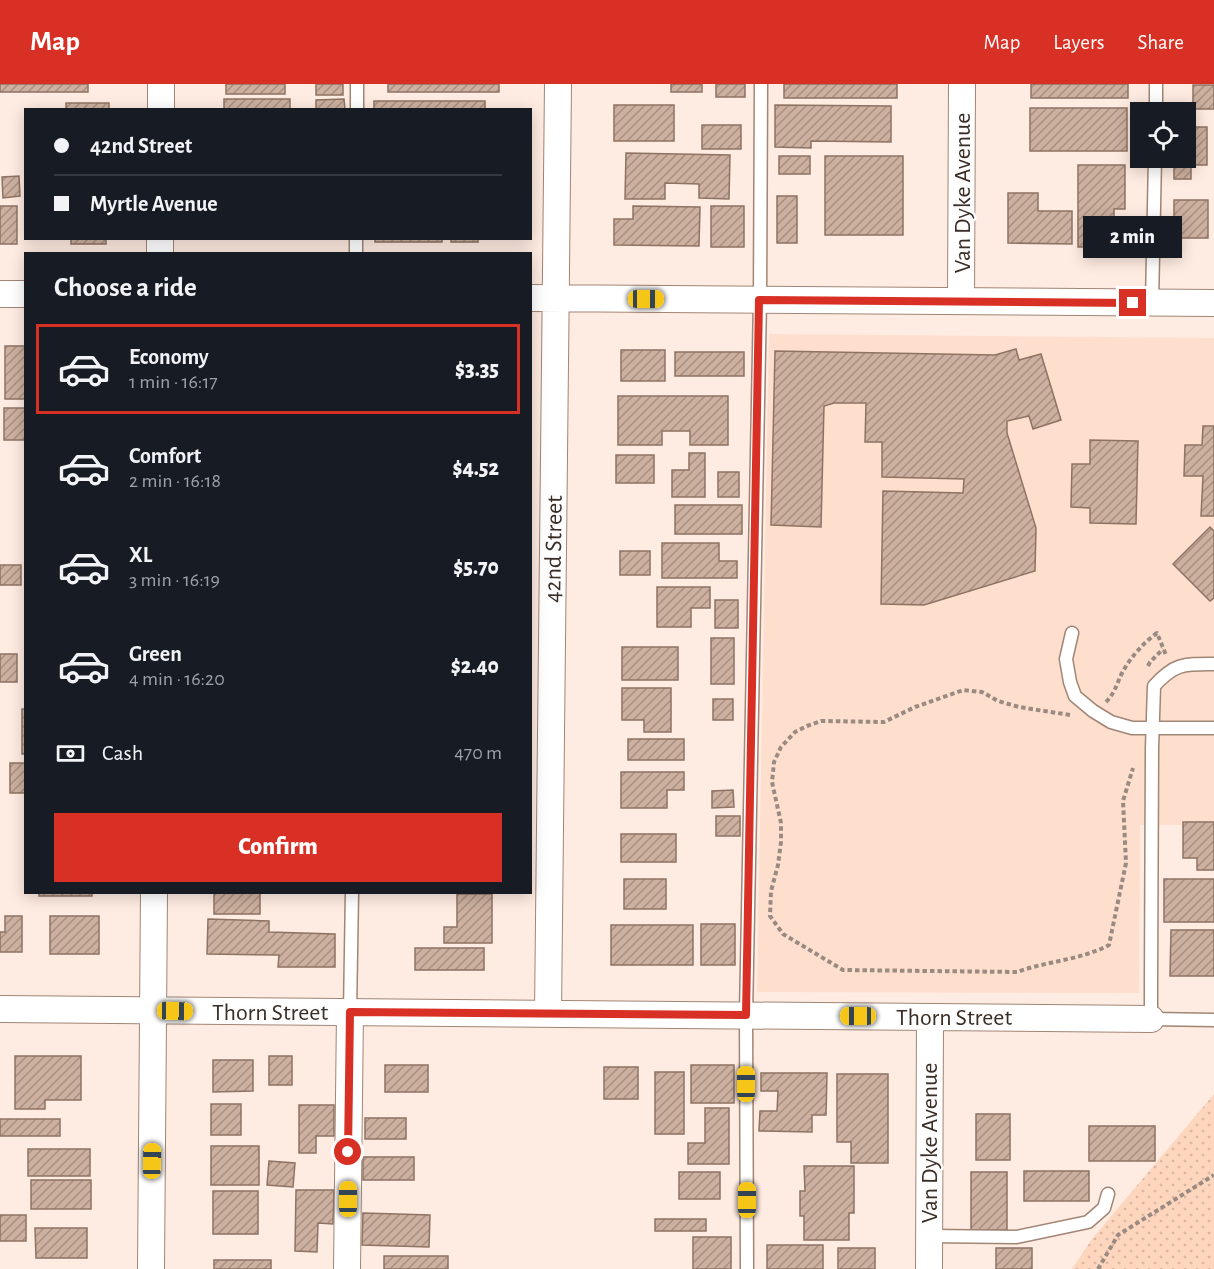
<!DOCTYPE html>
<meta charset="utf-8">
<style>
:root{--surface:#171b24;--page:#20242c;--text:#f1f3f6;--muted:#9ea1a6;--line:#363941;--accent:#d93025}
body{margin:0;font-family:"Alegreya Sans",sans-serif;background:var(--page);color:var(--text);height:100vh;display:flex;flex-direction:column;font-size:22px;white-space:nowrap}
*{box-sizing:border-box;margin:0}
p{font-size:20px;color:var(--muted)}
.icon{flex:none;width:33px;height:33px;fill:none;stroke:currentColor;stroke-width:2;stroke-linecap:round;stroke-linejoin:round}
.map{position:relative;flex:1;overflow:hidden}
.panel{position:absolute;left:24px;top:168px;width:508px;height:642px;display:flex;flex-direction:column;background:var(--surface);border-radius:0px;box-shadow:0 3px 15px #0003}
.panel>*{flex:none}
.banner{position:absolute;left:24px;top:24px;width:508px;height:132px;border-radius:0px;box-shadow:0 3px 15px #0003;display:grid;align-content:center;height:132px;padding:0 30px;background:var(--surface)}
.controls{position:absolute;left:1130px;top:18px;display:grid;gap:12px}
.controls a{display:grid;place-items:center;width:66px;height:66px;border-radius:0px;background:var(--surface);box-shadow:0 3px 15px #0003;font-size:30px}
.end{position:absolute;width:27px;height:27px;margin:-14px;border:8px solid #d93025;background:#fff;box-shadow:0 0 0 3px #fff}
.from{border-radius:50%}
.bubble{position:absolute;height:42px;border-radius:0px;background:var(--surface);box-shadow:0 3px 15px #0003;font-size:20px;font-weight:800;line-height:42px;text-align:center}
.car{position:absolute;width:18px;height:36px;margin:-18px -9px;border-radius:8px;box-shadow:0 0 4px 2px #0007;background:linear-gradient(#f5c518 24%,#345 0 40%,#f5c518 0 76%,#345 0 86%,#f5c518 0)}
.banner b{display:flex;align-items:center;gap:21px;height:57px;font-size:22px}
.banner b+b{border-top:2px solid var(--line)}
.banner i{width:15px;height:15px;background:var(--text)}
ul{padding:0;list-style:none}
li{display:flex;align-items:center;gap:18px;height:90px;margin:0 12px 9px;padding:0 18px;border:3px solid transparent;border-radius:0px}
li div{flex:1}
li b{display:block;font-size:22px}
li em{font-style:normal;font-weight:800}
li.current{border-color:var(--accent)}
li>.icon{width:54px;height:54px;stroke-width:1.5}
h2{padding:0 30px;font-size:27px;line-height:72px}
.pay{display:flex;align-items:center;gap:15px;height:66px;padding:0 30px;font-size:22px}
.pay p{margin-inline-start:auto}
.button{display:flex;gap:12px;margin-top:auto;padding:12px 30px}
.button a{flex:1;height:69px;border-radius:0px;background:var(--accent);color:#fff;font-size:24px;font-weight:800;line-height:69px;text-align:center}
header{display:flex;align-items:center;gap:36px;box-sizing:border-box;height:84px;padding:0 30px;background:var(--accent);color:#fff}
header strong{font-size:28px}
nav{display:flex;gap:33px;margin-inline-start:auto;font-size:21px}
.map>svg:first-child{display:block}
.built{fill:#fedfce}
.grass{fill:url(#grass-dots)}
.building{fill:url(#building-hatch);stroke:#8e7363;stroke-width:1.5}
.lines{fill:none;stroke-linecap:round;stroke-linejoin:round}
.lane-casing{stroke:#a18575;stroke-width:15}
.street-casing{stroke:#a18575;stroke-width:28}
.path{stroke:#9a8b82;stroke-width:4;stroke-dasharray:4.5 3;stroke-linecap:butt}
.lane{stroke:#fff;stroke-width:12}
.street{stroke:#fff;stroke-width:26}
.route{stroke:#d93025;stroke-width:8}
.labels{text-anchor:middle;stroke-width:5;stroke-linejoin:round;paint-order:stroke}
.street-label{font-size:24px;fill:#392d26;stroke:#fdfdfd}
</style>
<header>
<strong>Map</strong>
<nav><a>Map</a><a>Layers</a><a>Share</a></nav>
</header>
<div class="map">
<svg width="1214" height="1185" viewBox="0 0 1214 1185">
<defs>
<pattern id="grass-dots" width="8" height="8" patternUnits="userSpaceOnUse" patternTransform="scale(1.5)"><rect width="8" height="8" fill="#fed5bd"/><path d="M2 2h.1M6 6h.1" fill="none" stroke="#dab7a2" stroke-width="1.8" stroke-linecap="round"/></pattern>
<pattern id="building-hatch" width="6" height="6" patternUnits="userSpaceOnUse" patternTransform="scale(1.5)"><rect width="6" height="6" fill="#cdb09f"/><path d="M-1 1l2-2M0 6l6-6M5 7l2-2" fill="none" stroke="#a79081"/></pattern>
</defs>
<rect width="100%" height="100%" fill="#feebe1"/>
<path class="built" d="M 769,250 L 1214,254 L 1214,741 L 1140,741 L 1139,909 L 757,908 Z"/>
<path class="grass" d="M 1214,1010 L 1214,1185 L 1072,1185 L 1092,1155 Z"/>
<path class="building" d="M 0,0 L 88,0 L 88,8 L 0,8 Z
M 226,0 L 285,0 L 285,10 L 226,10 Z
M 316,0 L 343,0 L 343,11 L 316,11 Z
M 388,0 L 499,0 L 499,8 L 388,8 Z
M 671,0 L 702,0 L 702,8 L 671,8 Z
M 716,0 L 745,0 L 745,13 L 716,13 Z
M 784,0 L 897,0 L 897,14 L 784,14 Z
M 1031,0 L 1128,0 L 1128,14 L 1031,14 Z
M 1193,1 L 1214,1 L 1214,25 L 1193,25 Z
M 224,15 L 290,15 L 290,26 L 224,26 Z
M 344,15 L 345,26 L 316,26 L 316,16 Z
M 374,17 L 485,17 L 485,26 L 374,26 Z
M 66,19 L 109,19 L 109,26 L 66,26 Z
M 614,21 L 674,21 L 674,57 L 614,57 Z
M 775,21 L 891,22 L 891,58 L 811,57 L 811,64 L 775,63 Z
M 1030,24 L 1127,24 L 1127,67 L 1030,67 Z
M 702,41 L 741,41 L 741,65 L 702,65 Z
M 1185,43 L 1207,43 L 1207,81 L 1191,81 L 1191,95 L 1174,95 L 1174,74 L 1185,74 Z
M 626,69 L 730,71 L 729,115 L 699,114 L 699,100 L 665,99 L 665,115 L 625,115 Z
M 779,72 L 810,72 L 810,90 L 779,90 Z
M 825,72 L 903,72 L 903,151 L 825,151 Z
M 1078,81 L 1125,81 L 1125,125 L 1114,125 L 1114,163 L 1078,163 Z
M 19,92 L 20,112 L 3,114 L 2,93 Z
M 1008,109 L 1038,109 L 1038,127 L 1072,127 L 1072,160 L 1008,159 Z
M 777,112 L 797,112 L 797,159 L 777,159 Z
M 1174,116 L 1208,116 L 1208,154 L 1174,154 Z
M 0,122 L 17,122 L 17,160 L 0,160 Z
M 633,122 L 700,123 L 699,162 L 614,161 L 614,135 L 633,135 Z
M 711,122 L 744,122 L 744,163 L 711,163 Z
M 71,154 L 106,154 L 106,160 L 71,160 Z
M 375,154 L 442,154 L 442,158 L 375,158 Z
M 451,154 L 478,154 L 478,158 L 451,158 Z
M 5,262 L 26,262 L 26,315 L 5,315 Z
M 1016,265 L 1019,276 L 1041,270 L 1061,336 L 1033,345 L 1029,332 L 1007,337 L 1007,349 L 1036,444 L 1035,487 L 924,521 L 881,520 L 883,407 L 963,409 L 964,395 L 882,393 L 882,358 L 865,358 L 866,319 L 834,319 L 824,322 L 821,443 L 771,441 L 775,267 L 995,271 Z
M 621,266 L 665,266 L 665,297 L 621,297 Z
M 675,268 L 744,268 L 744,292 L 675,292 Z
M 618,312 L 728,312 L 728,361 L 690,361 L 690,347 L 662,347 L 662,361 L 618,361 Z
M 4,324 L 26,324 L 26,356 L 4,356 Z
M 1203,342 L 1214,342 L 1214,432 L 1201,432 L 1203,392 L 1184,392 L 1185,361 L 1202,361 Z
M 1090,356 L 1138,357 L 1136,440 L 1090,439 L 1090,424 L 1071,423 L 1072,380 L 1090,380 Z
M 689,369 L 705,369 L 705,413 L 672,413 L 672,386 L 689,386 Z
M 616,371 L 654,371 L 654,399 L 616,399 Z
M 718,388 L 739,388 L 739,413 L 718,413 Z
M 675,421 L 742,421 L 742,450 L 675,450 Z
M 1210,443 L 1214,447 L 1214,514 L 1210,517 L 1173,480 Z
M 662,459 L 719,459 L 719,477 L 737,477 L 737,494 L 662,494 Z
M 620,467 L 650,467 L 650,491 L 620,491 Z
M 0,481 L 21,481 L 21,501 L 0,501 Z
M 657,503 L 710,503 L 710,524 L 691,524 L 691,543 L 657,543 Z
M 715,516 L 738,516 L 738,544 L 715,544 Z
M 711,554 L 734,554 L 734,600 L 711,600 Z
M 622,563 L 678,563 L 678,596 L 622,596 Z
M 0,570 L 17,570 L 17,598 L 0,598 Z
M 622,604 L 671,604 L 671,648 L 644,648 L 644,636 L 622,636 Z
M 713,615 L 733,615 L 733,636 L 713,636 Z
M 22,625 L 26,625 L 26,670 L 22,670 Z
M 628,655 L 684,655 L 684,676 L 628,676 Z
M 10,679 L 26,679 L 26,709 L 10,709 Z
M 621,688 L 684,688 L 684,706 L 667,706 L 667,724 L 621,724 Z
M 733,706 L 734,723 L 712,724 L 712,707 Z
M 716,732 L 740,732 L 740,752 L 716,752 Z
M 1183,738 L 1214,738 L 1214,786 L 1197,786 L 1197,774 L 1183,774 Z
M 621,750 L 676,750 L 676,778 L 621,778 Z
M 624,795 L 666,795 L 666,825 L 624,825 Z
M 1164,795 L 1214,795 L 1214,838 L 1164,838 Z
M 39,808 L 92,808 L 92,812 L 39,812 Z
M 214,808 L 260,808 L 260,830 L 214,830 Z
M 457,810 L 492,810 L 492,859 L 444,859 L 444,843 L 457,843 Z
M 5,832 L 22,832 L 22,868 L 0,868 L 0,848 L 5,848 Z
M 50,832 L 99,832 L 99,870 L 50,870 Z
M 208,835 L 269,837 L 269,848 L 335,850 L 335,883 L 278,883 L 279,871 L 207,870 Z
M 701,840 L 735,840 L 735,881 L 701,881 Z
M 611,841 L 693,841 L 693,881 L 611,881 Z
M 1171,846 L 1214,846 L 1214,892 L 1170,892 Z
M 415,864 L 484,864 L 484,886 L 415,886 Z
M 15,972 L 81,972 L 81,1016 L 45,1016 L 45,1025 L 15,1025 Z
M 269,972 L 292,972 L 292,1001 L 269,1001 Z
M 213,976 L 253,976 L 253,1007 L 213,1008 Z
M 385,981 L 428,981 L 428,1008 L 385,1008 Z
M 691,981 L 734,981 L 734,1019 L 691,1019 Z
M 604,983 L 638,983 L 638,1015 L 604,1015 Z
M 655,988 L 684,988 L 684,1050 L 655,1050 Z
M 761,989 L 827,989 L 826,1031 L 812,1031 L 812,1048 L 759,1047 L 760,1027 L 777,1027 L 778,1007 L 761,1007 Z
M 837,990 L 888,990 L 888,1079 L 851,1079 L 851,1058 L 837,1058 Z
M 211,1020 L 241,1020 L 241,1051 L 211,1051 Z
M 299,1021 L 334,1021 L 334,1052 L 316,1052 L 316,1069 L 299,1069 Z
M 705,1024 L 729,1024 L 729,1080 L 688,1080 L 688,1059 L 705,1059 Z
M 976,1030 L 1010,1030 L 1010,1076 L 976,1076 Z
M 365,1034 L 406,1034 L 406,1055 L 365,1055 Z
M 0,1035 L 60,1035 L 60,1052 L 0,1052 Z
M 1089,1042 L 1155,1042 L 1155,1077 L 1089,1077 Z
M 211,1062 L 259,1062 L 259,1101 L 211,1101 Z
M 28,1065 L 90,1065 L 90,1092 L 28,1092 Z
M 363,1073 L 414,1073 L 414,1096 L 363,1096 Z
M 269,1077 L 295,1079 L 293,1103 L 267,1101 Z
M 804,1082 L 854,1082 L 854,1129 L 849,1129 L 849,1156 L 804,1156 L 804,1132 L 800,1132 L 800,1107 L 805,1107 Z
M 1024,1087 L 1089,1087 L 1089,1117 L 1024,1117 Z
M 679,1088 L 720,1088 L 720,1115 L 679,1115 Z
M 971,1088 L 1007,1088 L 1007,1146 L 971,1146 Z
M 31,1096 L 91,1096 L 91,1125 L 31,1125 Z
M 296,1106 L 334,1106 L 333,1140 L 318,1139 L 317,1168 L 295,1167 Z
M 213,1107 L 258,1107 L 258,1150 L 213,1150 Z
M 363,1129 L 430,1131 L 429,1163 L 362,1161 Z
M 0,1131 L 26,1131 L 26,1157 L 0,1157 Z
M 655,1135 L 706,1135 L 706,1147 L 655,1147 Z
M 35,1144 L 87,1144 L 87,1174 L 36,1174 Z
M 693,1153 L 731,1153 L 731,1185 L 693,1185 Z
M 767,1161 L 823,1161 L 823,1185 L 767,1185 Z
M 838,1164 L 875,1164 L 875,1185 L 838,1185 Z
M 996,1164 L 1032,1164 L 1032,1185 L 996,1185 Z
M 384,1172 L 448,1172 L 448,1185 L 384,1185 Z
M 214,1176 L 271,1176 L 271,1185 L 214,1185 Z"/>
<g class="lines">
<g class="lane-casing">
<path id="lane" d="M 357,26 L 357,0
M 1156,28 L 1156,0
M 356,170 L 356,154
M 1152,219 L 1155,74
M 1072,549 L 1066,575 L 1070,598 L 1075,612 L 1093,627 L 1111,638 L 1132,644 L 1214,644
M 1214,580 C 1184,580 1175,579 1154,602 L 1152,664 L 1151,900 L 1151,935 L 1214,936
M 350,928 L 352,808
M 929,1152 L 1017,1153 L 1088,1138 L 1104,1124 L 1108,1110
M 747,1185 L 746,931 L 760,216 L 761,0"/>
</g>
<g class="street-casing">
<path id="street" d="M 161,26 L 161,0
M 160,170 L 160,154
M 0,210 L 26,210
M 531,214 L 1214,219
M 961,217 L 962,0
M 0,925 L 1151,935
M 548,930 L 558,0
M 151,1185 L 154,808
M 347,1185 L 350,928
M 929,1185 L 930,933"/>
</g>
<path class="path" d="M 1148,582 L 1150,578 L 1163,565
M 1106,618 C 1115,609 1117,599 1122,589 C 1130,574 1143,559 1157,549 L 1166,571
M 1070,631 L 1019,623 L 998,617 L 982,608 L 963,606 L 915,623 L 884,638 L 821,637 L 807,642 L 795,648 L 781,663 L 774,678 L 772,698 L 781,739 L 781,758 L 778,781 L 771,807 L 770,832 L 783,850 L 843,886 L 1017,888 C 1047,877 1081,876 1109,861 L 1126,779 L 1123,717 L 1133,684
M 1098,1185 L 1118,1151 L 1214,1091"/>
<use href="#lane" class="lane"/>
<use href="#street" class="street"/>
</g>
<g class="lines">
<path class="route" d="M 348,1068 L 350,928 L 746,931 L 759,216 L 1133,219"/>
</g>
<g class="labels">
<g class="street-label">
<text transform="translate(962 109) rotate(-90)" y="8">Van Dyke Avenue</text>
<text transform="translate(553 465) rotate(-89)" y="8">42nd Street</text>
<text x="270" y="936">Thorn Street</text>
<text x="954" y="941">Thorn Street</text>
<text transform="translate(929 1059) rotate(-90)" y="8">Van Dyke Avenue</text>
</g>
</g>
</svg>
<div class="controls">
<a><svg class="icon" aria-label="locate" viewBox="0 0 24 24"><circle cx="12" cy="12" r="6"/><path d="M12 2v4M12 18v4M2 12h4M18 12h4"/></svg></a>
</div>
<i class="end from" style="left:348px;top:1068px"></i>
<i class="end" style="left:1133px;top:219px"></i>
<div class="bubble" style="left:1083px;top:132px;width:99px">2 min</div>
<i class="car" style="left:646px;top:215px;rotate:90deg"></i>
<i class="car" style="left:175px;top:927px;rotate:91deg"></i>
<i class="car" style="left:858px;top:932px;rotate:270deg"></i>
<i class="car" style="left:746px;top:1000px;rotate:0deg"></i>
<i class="car" style="left:152px;top:1077px;rotate:1deg"></i>
<i class="car" style="left:348px;top:1115px;rotate:0deg"></i>
<i class="car" style="left:747px;top:1116px;rotate:0deg"></i>
<div class="banner">
<b><i class="from"></i>42nd Street</b>
<b><i></i>Myrtle Avenue</b>
</div>
<section class="panel">
<h2>Choose a ride</h2>
<ul>
<li class="current"><svg class="icon" aria-label="car" viewBox="0 0 24 24"><path d="M5 17H2v-5l4-1 3-4h7l3 4 3 1v5h-3M9 17h6M6 11h13"/><circle cx="7" cy="17" r="2"/><circle cx="17" cy="17" r="2"/></svg><div><b>Economy</b><p>1 min · 16:17</p></div><em>$3.35</em></li>
<li><svg class="icon" aria-label="car" viewBox="0 0 24 24"><path d="M5 17H2v-5l4-1 3-4h7l3 4 3 1v5h-3M9 17h6M6 11h13"/><circle cx="7" cy="17" r="2"/><circle cx="17" cy="17" r="2"/></svg><div><b>Comfort</b><p>2 min · 16:18</p></div><em>$4.52</em></li>
<li><svg class="icon" aria-label="car" viewBox="0 0 24 24"><path d="M5 17H2v-5l4-1 3-4h7l3 4 3 1v5h-3M9 17h6M6 11h13"/><circle cx="7" cy="17" r="2"/><circle cx="17" cy="17" r="2"/></svg><div><b>XL</b><p>3 min · 16:19</p></div><em>$5.70</em></li>
<li><svg class="icon" aria-label="car" viewBox="0 0 24 24"><path d="M5 17H2v-5l4-1 3-4h7l3 4 3 1v5h-3M9 17h6M6 11h13"/><circle cx="7" cy="17" r="2"/><circle cx="17" cy="17" r="2"/></svg><div><b>Green</b><p>4 min · 16:20</p></div><em>$2.40</em></li>
</ul>
<div class="pay"><svg class="icon" aria-label="cash" viewBox="0 0 24 24"><path d="M3 7h18v10H3z"/><circle cx="12" cy="12" r="2"/></svg>Cash<p>470 m</p></div>
<div class="button"><a>Confirm</a></div>
</section>
</div>
